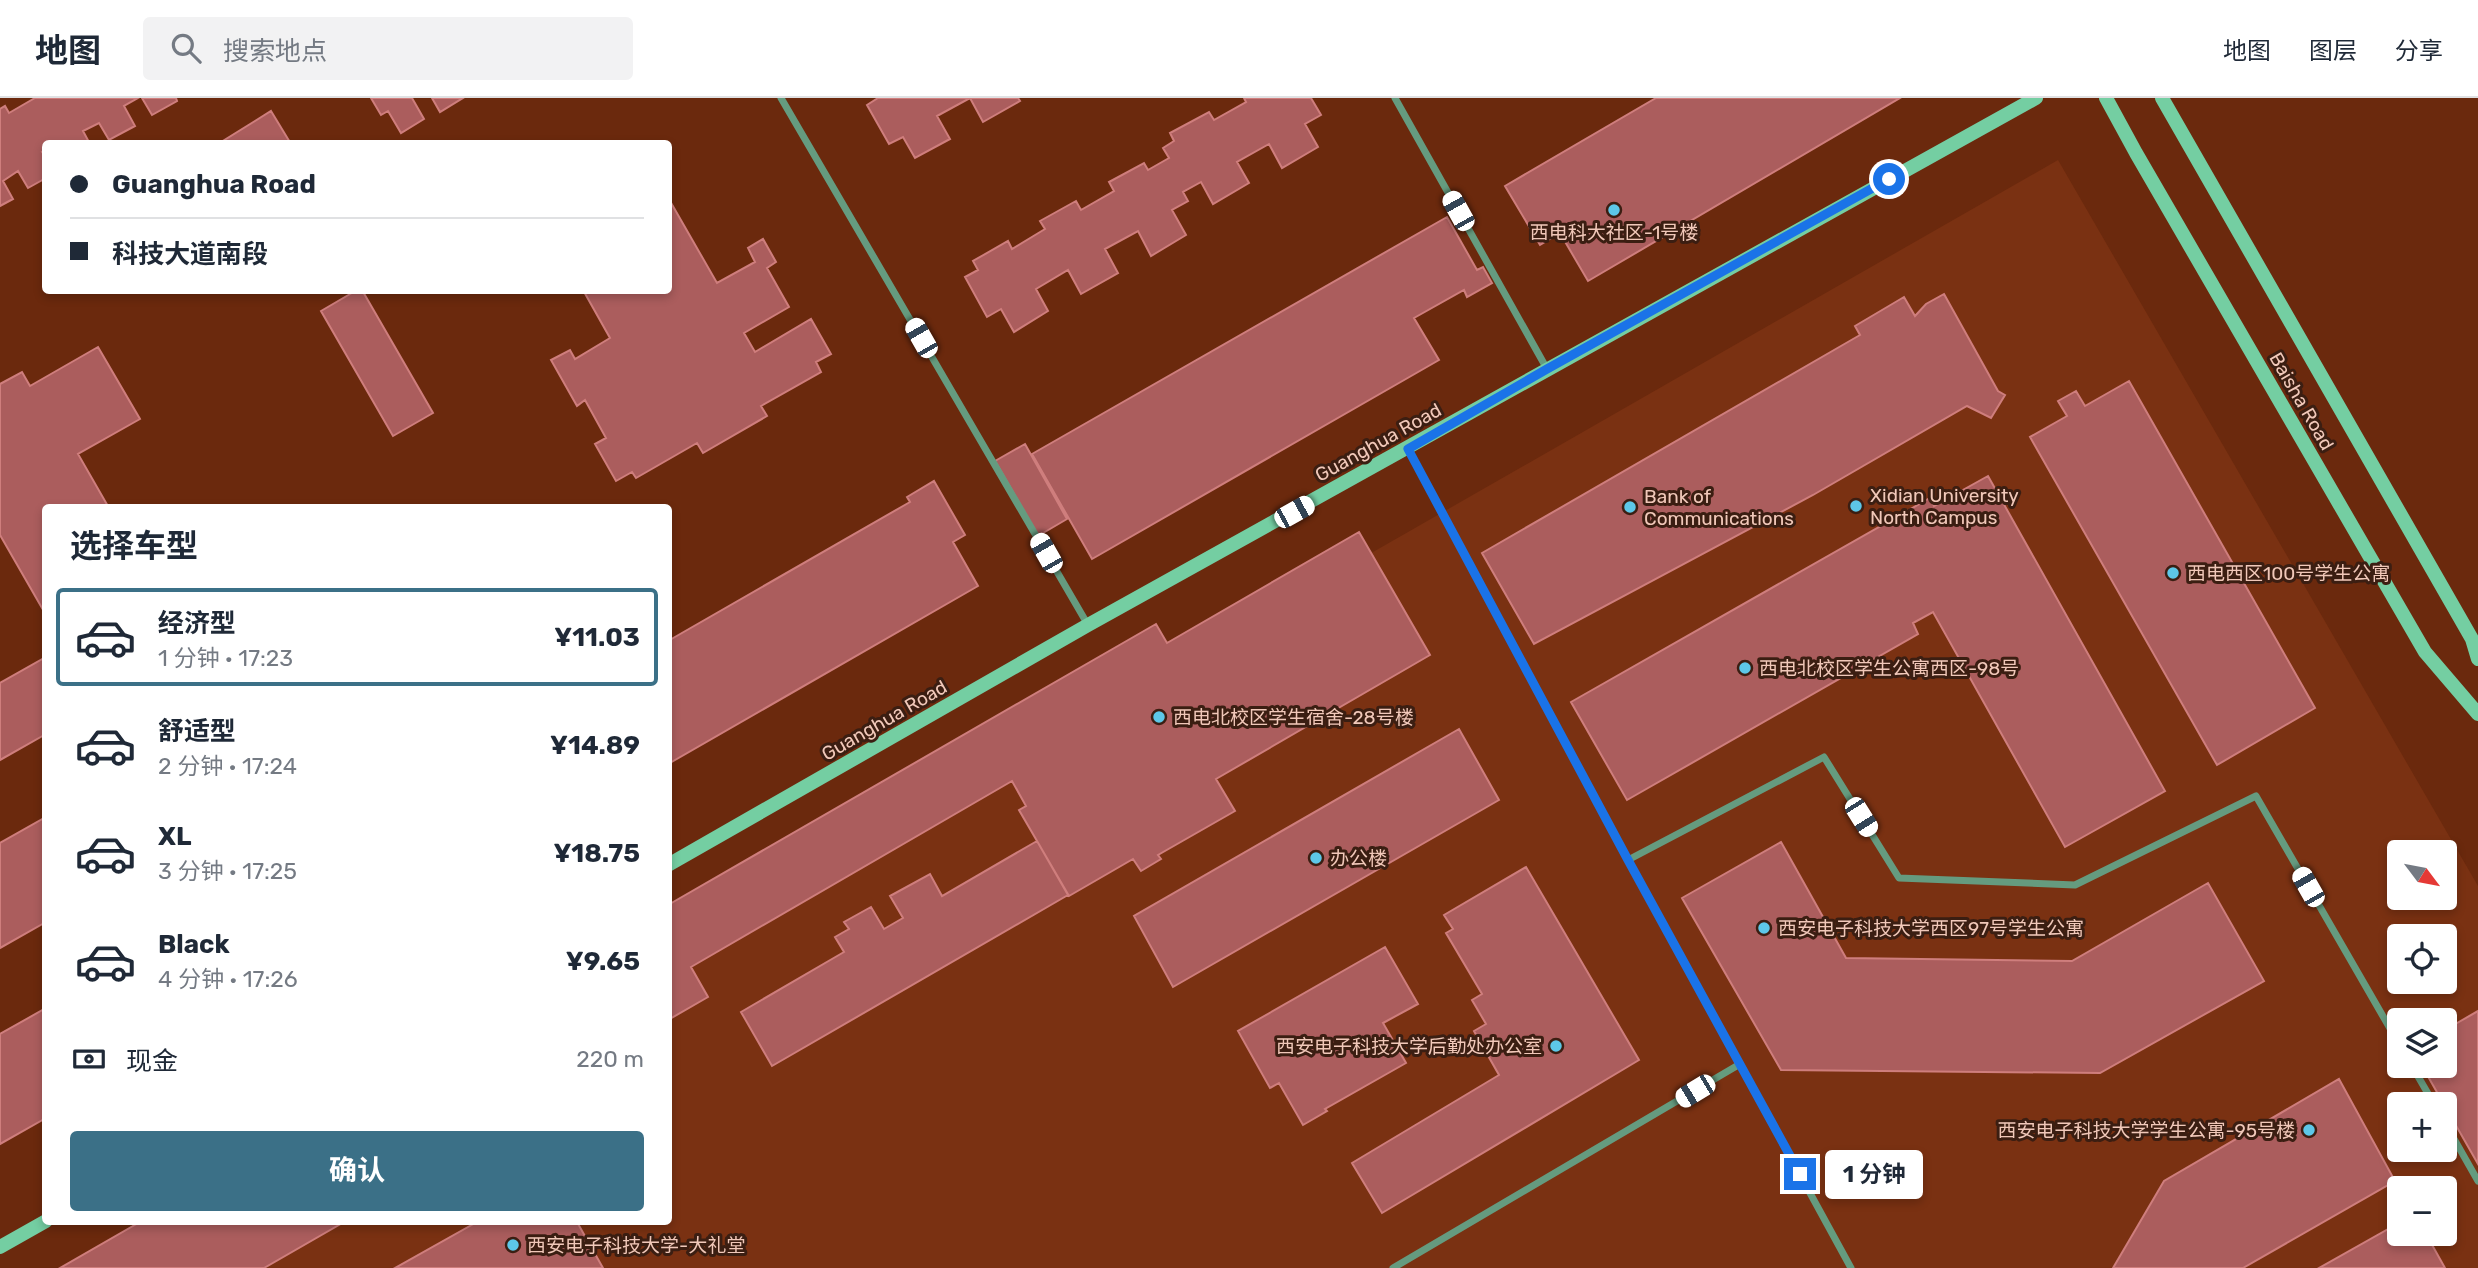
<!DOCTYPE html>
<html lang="zh">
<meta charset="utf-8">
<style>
:root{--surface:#fff;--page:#f2f2f3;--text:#1f2937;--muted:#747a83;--line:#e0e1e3;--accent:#3b7087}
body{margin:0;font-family:Rubik,"Noto Sans SC",sans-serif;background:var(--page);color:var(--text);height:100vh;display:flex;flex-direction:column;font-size:26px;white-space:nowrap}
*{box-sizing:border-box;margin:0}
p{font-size:23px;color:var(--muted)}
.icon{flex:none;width:38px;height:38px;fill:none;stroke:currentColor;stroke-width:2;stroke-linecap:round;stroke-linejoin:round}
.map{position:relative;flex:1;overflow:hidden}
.panel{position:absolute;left:42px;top:406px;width:630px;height:721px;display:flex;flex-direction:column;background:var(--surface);border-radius:7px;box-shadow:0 4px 10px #0003}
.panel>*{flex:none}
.banner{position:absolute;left:42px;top:42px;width:630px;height:154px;border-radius:7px;box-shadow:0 4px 10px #0003;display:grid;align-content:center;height:154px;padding:0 28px;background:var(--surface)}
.needle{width:46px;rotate:122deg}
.fabs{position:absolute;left:2387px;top:742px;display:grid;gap:14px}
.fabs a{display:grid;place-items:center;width:70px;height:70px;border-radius:7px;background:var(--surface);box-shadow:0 4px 10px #0003;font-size:35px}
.end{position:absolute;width:32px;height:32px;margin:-16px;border:9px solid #1a73e8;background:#fff;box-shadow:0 0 0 4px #fff}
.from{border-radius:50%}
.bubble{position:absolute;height:49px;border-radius:7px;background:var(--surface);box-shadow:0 4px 10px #0003;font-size:23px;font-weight:700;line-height:49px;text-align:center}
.car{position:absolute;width:21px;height:42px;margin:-21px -10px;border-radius:9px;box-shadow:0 0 5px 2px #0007;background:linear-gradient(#fff 24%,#345 0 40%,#fff 0 76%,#345 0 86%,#fff 0)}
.banner b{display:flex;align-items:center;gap:24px;height:66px;font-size:26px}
.banner b+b{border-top:2px solid var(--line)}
.banner i{width:18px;height:18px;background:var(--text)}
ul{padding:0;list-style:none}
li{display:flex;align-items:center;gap:21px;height:98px;margin:0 14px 10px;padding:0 14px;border:4px solid transparent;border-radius:7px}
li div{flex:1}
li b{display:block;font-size:26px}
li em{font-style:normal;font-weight:700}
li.active{border-color:var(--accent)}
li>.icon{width:63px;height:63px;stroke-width:1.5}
h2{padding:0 28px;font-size:32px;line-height:84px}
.pay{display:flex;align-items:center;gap:18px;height:77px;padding:0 28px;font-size:26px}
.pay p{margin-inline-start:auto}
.primary-button{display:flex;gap:14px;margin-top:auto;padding:14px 28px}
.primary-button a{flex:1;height:80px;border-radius:7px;background:var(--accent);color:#fff;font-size:28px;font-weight:700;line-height:80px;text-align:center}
header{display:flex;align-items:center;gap:42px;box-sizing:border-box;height:98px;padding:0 35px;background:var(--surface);border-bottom:2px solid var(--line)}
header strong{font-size:33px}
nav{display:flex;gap:38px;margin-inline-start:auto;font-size:24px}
.search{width:490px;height:63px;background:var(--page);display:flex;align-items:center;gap:18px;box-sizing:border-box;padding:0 24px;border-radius:7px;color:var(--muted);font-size:26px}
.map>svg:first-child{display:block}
.built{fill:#7a3112;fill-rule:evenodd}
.building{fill:#ab5d5d;stroke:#cf7e7d;stroke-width:2}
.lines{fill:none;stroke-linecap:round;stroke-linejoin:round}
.street{stroke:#659b7f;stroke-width:7}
.secondary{stroke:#74cea2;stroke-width:14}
.route{stroke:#1a73e8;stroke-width:9}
.poi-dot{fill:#5dc7e8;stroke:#3b1e12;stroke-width:2.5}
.labels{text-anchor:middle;stroke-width:6;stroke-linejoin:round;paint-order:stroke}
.poi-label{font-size:19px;fill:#f1c8b9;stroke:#3b1e12;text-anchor:start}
.street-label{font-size:19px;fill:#f1c8b9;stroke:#3b1e12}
</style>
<header>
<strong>地图</strong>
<div class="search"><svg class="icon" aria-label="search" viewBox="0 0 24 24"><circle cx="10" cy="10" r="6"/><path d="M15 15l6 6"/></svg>搜索地点</div>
<nav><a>地图</a><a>图层</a><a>分享</a></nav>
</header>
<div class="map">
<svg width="2478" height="1170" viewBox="0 0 2478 1170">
<rect width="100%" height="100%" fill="#6b290d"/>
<path class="built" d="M 2058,62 L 2478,788 L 2478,1170 L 121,1170 L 202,1124 L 668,1124 L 669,857 ZM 2399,754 L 2445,754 L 2445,800 L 2399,800 ZM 2399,838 L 2445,838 L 2445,884 L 2399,884 ZM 2399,922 L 2445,922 L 2445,968 L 2399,968 ZM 2399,1006 L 2445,1006 L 2445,1052 L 2399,1052 ZM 2399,1090 L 2445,1090 L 2445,1136 L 2399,1136 Z"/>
<path class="building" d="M 35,0 L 138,0 L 124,8 L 135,28 L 109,42 L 99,25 L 83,33 L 90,46 L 46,46 L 46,52 L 42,54 L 46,60 L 46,80 L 28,90 L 18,73 L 3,83 L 13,101 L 0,108 L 0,11 L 5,8 L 9,15 Z
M 142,0 L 176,0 L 177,3 L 152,17 Z
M 371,0 L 412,0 L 424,21 L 401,35 L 388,13 L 381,17 Z
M 432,0 L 463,0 L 440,14 Z
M 878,0 L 1018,0 L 1020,3 L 983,24 L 970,0 L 937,18 L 950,41 L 915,60 L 903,39 L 889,46 L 867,7 Z
M 1244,0 L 1311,0 L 1321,17 L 1305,26 L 1318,49 L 1282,70 L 1269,46 L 1237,64 L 1249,85 L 1213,106 L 1201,84 L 1183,94 L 1188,103 L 1172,112 L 1186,137 L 1151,158 L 1138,133 L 1105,151 L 1118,175 L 1081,196 L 1068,172 L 1036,191 L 1048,213 L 1014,234 L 1001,211 L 987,219 L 965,179 L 978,172 L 973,163 L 1008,143 L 1012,151 L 1045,131 L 1040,123 L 1076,103 L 1081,112 L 1114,93 L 1109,84 L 1144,65 L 1148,72 L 1169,60 L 1163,50 L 1174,43 L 1170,35 L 1209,14 L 1214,22 L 1246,4 Z
M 1656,0 L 1900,0 L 1588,183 L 1560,135 L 1540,147 L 1505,88 Z
M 271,13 L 291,46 L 218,46 Z
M 670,103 L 717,185 L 755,164 L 748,150 L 763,141 L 776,164 L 767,170 L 789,209 L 744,235 L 755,254 L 811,221 L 831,256 L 816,264 L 821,274 L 761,308 L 767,318 L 703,355 L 697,345 L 636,380 L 632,374 L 616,383 L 595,346 L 606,340 L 585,302 L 577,308 L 551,262 L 570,252 L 575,261 L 610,240 L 583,192 L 668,192 Z
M 1447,119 L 1477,172 L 1483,169 L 1492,185 L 1467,199 L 1464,192 L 1414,220 L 1439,262 L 1092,461 L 1032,356 Z
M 357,192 L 362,192 L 433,315 L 393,338 L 321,213 Z
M 1944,196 L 1998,293 L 2005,297 L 1991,320 L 1967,308 L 1813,397 L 1534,546 L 1482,455 L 1860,237 L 1855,228 L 1904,199 L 1915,218 L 1926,206 Z
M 98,249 L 140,321 L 78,356 L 109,410 L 46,410 L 46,517 L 0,437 L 0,286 L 22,274 L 30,288 Z
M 2129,283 L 2315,610 L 2217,667 L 2030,339 L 2067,318 L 2058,303 L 2076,293 L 2085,308 Z
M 1025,346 L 1067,421 L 1038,438 L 995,363 Z
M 1988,378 L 2165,693 L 2065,749 L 1933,514 L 1913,525 L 1918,536 L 1627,702 L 1571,604 L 1930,400 L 1934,408 Z
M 934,383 L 965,437 L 953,444 L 978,488 L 668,666 L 668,543 L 910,404 L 907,399 Z
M 1359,434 L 1430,557 L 1216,681 L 1235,713 L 1158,757 L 1161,761 L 1141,773 L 1133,761 L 1069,798 L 1019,712 L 1026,708 L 1012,683 L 691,869 L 708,899 L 668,922 L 668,807 L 1156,526 L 1167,545 Z
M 46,559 L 46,636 L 0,662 L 0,585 Z
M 1459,631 L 1499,702 L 1173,889 L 1134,818 Z
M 46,719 L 46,824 L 0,850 L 0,745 Z
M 1037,743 L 1068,797 L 772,968 L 741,914 L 844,854 L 835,839 L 849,831 L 844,824 L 871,809 L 884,831 L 903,820 L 890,798 L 930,776 L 942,798 Z
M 1781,744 L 1846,860 L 2072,863 L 2208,785 L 2264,883 L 2100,975 L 1781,972 L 1682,800 Z
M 1526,769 L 1639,962 L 1382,1115 L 1352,1065 L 1499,977 L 1474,933 L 1486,926 L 1472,902 L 1482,896 L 1446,835 L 1453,831 L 1444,817 Z
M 1385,849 L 1418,906 L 1383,925 L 1406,965 L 1325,1011 L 1327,1013 L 1303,1027 L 1279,985 L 1270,990 L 1238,933 Z
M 46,910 L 46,1020 L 0,1046 L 0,936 Z
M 2478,913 L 2478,1066 L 2422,968 L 2445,968 L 2445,932 Z
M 2339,981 L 2395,1083 L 2243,1170 L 2113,1170 L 2164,1083 Z
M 140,1124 L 344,1124 L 264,1170 L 60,1170 Z
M 477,1124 L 577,1124 L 603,1170 L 395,1170 Z
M 2399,1125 L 2399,1136 L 2426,1136 L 2445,1170 L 2319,1170 Z"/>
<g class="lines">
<path class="street" d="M 781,0 L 1088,527
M 1395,0 L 1547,271
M 1408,351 L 1628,762 L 1851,1170
M 1628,762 L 1824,659 L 1899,780 L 2075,787 L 2256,698 L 2399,946
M 2412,968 L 2434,1006
M 2445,1025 L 2478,1083
M 1393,1170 L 1740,966"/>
<path class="secondary" d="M 2106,0 L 2136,55 L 2425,554 L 2478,616
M 2162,0 L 2472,541 L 2478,561
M 668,767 L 1088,527 L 2036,0
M 0,1149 L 46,1123"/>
</g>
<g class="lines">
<path class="route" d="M 1800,1076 L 1628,762 L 1408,351 L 1547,271 L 1889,81"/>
</g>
<g class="poi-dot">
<circle cx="1614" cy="112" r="7"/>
<circle cx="1856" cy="408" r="7"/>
<circle cx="1630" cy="409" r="7"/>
<circle cx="2173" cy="475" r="7"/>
<circle cx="1745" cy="570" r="7"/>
<circle cx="1159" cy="619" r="7"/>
<circle cx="1316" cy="760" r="7"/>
<circle cx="1764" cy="830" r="7"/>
<circle cx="1556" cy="948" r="7"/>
<circle cx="2309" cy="1032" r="7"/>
<circle cx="513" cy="1147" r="7"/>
</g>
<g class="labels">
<g class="poi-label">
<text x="1614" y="141" text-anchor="middle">西电科大社区-1号楼</text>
<text x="1870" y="404">Xidian University<tspan x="1870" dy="22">North Campus</tspan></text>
<text x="1644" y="405">Bank of<tspan x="1644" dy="22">Communications</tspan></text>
<text x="2187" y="482">西电西区100号学生公寓</text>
<text x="1759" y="577">西电北校区学生公寓西区-98号</text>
<text x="1173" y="626">西电北校区学生宿舍-28号楼</text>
<text x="1330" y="767">办公楼</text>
<text x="1778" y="837">西安电子科技大学西区97号学生公寓</text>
<text x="1542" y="955" text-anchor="end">西安电子科技大学后勤处办公室</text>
<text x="2295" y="1039" text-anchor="end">西安电子科技大学学生公寓-95号楼</text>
<text x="527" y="1154">西安电子科技大学-大礼堂</text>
</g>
<g class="street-label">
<text transform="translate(2302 303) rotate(60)" y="7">Baisha Road</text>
<text transform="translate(1378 344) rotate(-29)" y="7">Guanghua Road</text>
<text transform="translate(884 622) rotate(-30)" y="7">Guanghua Road</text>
</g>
</g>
</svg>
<div class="fabs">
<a><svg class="needle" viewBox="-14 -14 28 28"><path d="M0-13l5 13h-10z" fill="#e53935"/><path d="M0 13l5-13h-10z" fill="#747a83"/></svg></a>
<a><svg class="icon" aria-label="locate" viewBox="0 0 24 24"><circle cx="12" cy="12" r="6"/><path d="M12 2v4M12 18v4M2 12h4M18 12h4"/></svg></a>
<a><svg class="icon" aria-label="layers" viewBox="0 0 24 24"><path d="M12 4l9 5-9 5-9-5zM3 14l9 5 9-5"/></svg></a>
<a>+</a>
<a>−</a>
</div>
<i class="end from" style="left:1889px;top:81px"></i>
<i class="end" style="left:1800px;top:1076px"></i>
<div class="bubble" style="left:1825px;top:1052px;width:98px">1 分钟</div>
<i class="car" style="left:1458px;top:113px;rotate:331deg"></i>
<i class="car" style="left:921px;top:240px;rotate:330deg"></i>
<i class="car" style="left:1294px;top:414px;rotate:61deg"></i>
<i class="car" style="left:1046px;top:455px;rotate:330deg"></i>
<i class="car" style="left:1861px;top:719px;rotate:148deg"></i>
<i class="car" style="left:2308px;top:789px;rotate:330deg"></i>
<i class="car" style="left:1695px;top:993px;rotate:239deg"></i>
<div class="banner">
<b><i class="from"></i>Guanghua Road</b>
<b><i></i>科技大道南段</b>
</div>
<section class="panel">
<h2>选择车型</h2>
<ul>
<li class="active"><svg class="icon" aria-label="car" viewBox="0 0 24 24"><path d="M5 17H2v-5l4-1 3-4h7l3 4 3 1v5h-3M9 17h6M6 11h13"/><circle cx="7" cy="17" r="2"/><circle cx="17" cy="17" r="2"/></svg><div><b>经济型</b><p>1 分钟 · 17:23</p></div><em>¥11.03</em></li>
<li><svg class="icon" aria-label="car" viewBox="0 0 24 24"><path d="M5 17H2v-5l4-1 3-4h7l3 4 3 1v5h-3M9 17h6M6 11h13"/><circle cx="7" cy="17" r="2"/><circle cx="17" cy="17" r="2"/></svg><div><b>舒适型</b><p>2 分钟 · 17:24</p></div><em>¥14.89</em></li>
<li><svg class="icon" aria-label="car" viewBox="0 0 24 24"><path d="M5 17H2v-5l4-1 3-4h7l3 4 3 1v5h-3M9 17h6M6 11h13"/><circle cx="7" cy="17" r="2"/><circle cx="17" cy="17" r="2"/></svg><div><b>XL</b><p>3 分钟 · 17:25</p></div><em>¥18.75</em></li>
<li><svg class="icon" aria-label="car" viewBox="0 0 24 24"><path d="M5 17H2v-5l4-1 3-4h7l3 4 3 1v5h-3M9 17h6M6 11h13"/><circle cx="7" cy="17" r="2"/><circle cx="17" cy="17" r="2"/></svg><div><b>Black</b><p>4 分钟 · 17:26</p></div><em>¥9.65</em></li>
</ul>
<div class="pay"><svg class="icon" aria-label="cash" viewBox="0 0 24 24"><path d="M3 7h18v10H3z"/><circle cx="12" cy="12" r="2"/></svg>现金<p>220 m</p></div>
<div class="primary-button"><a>确认</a></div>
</section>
</div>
